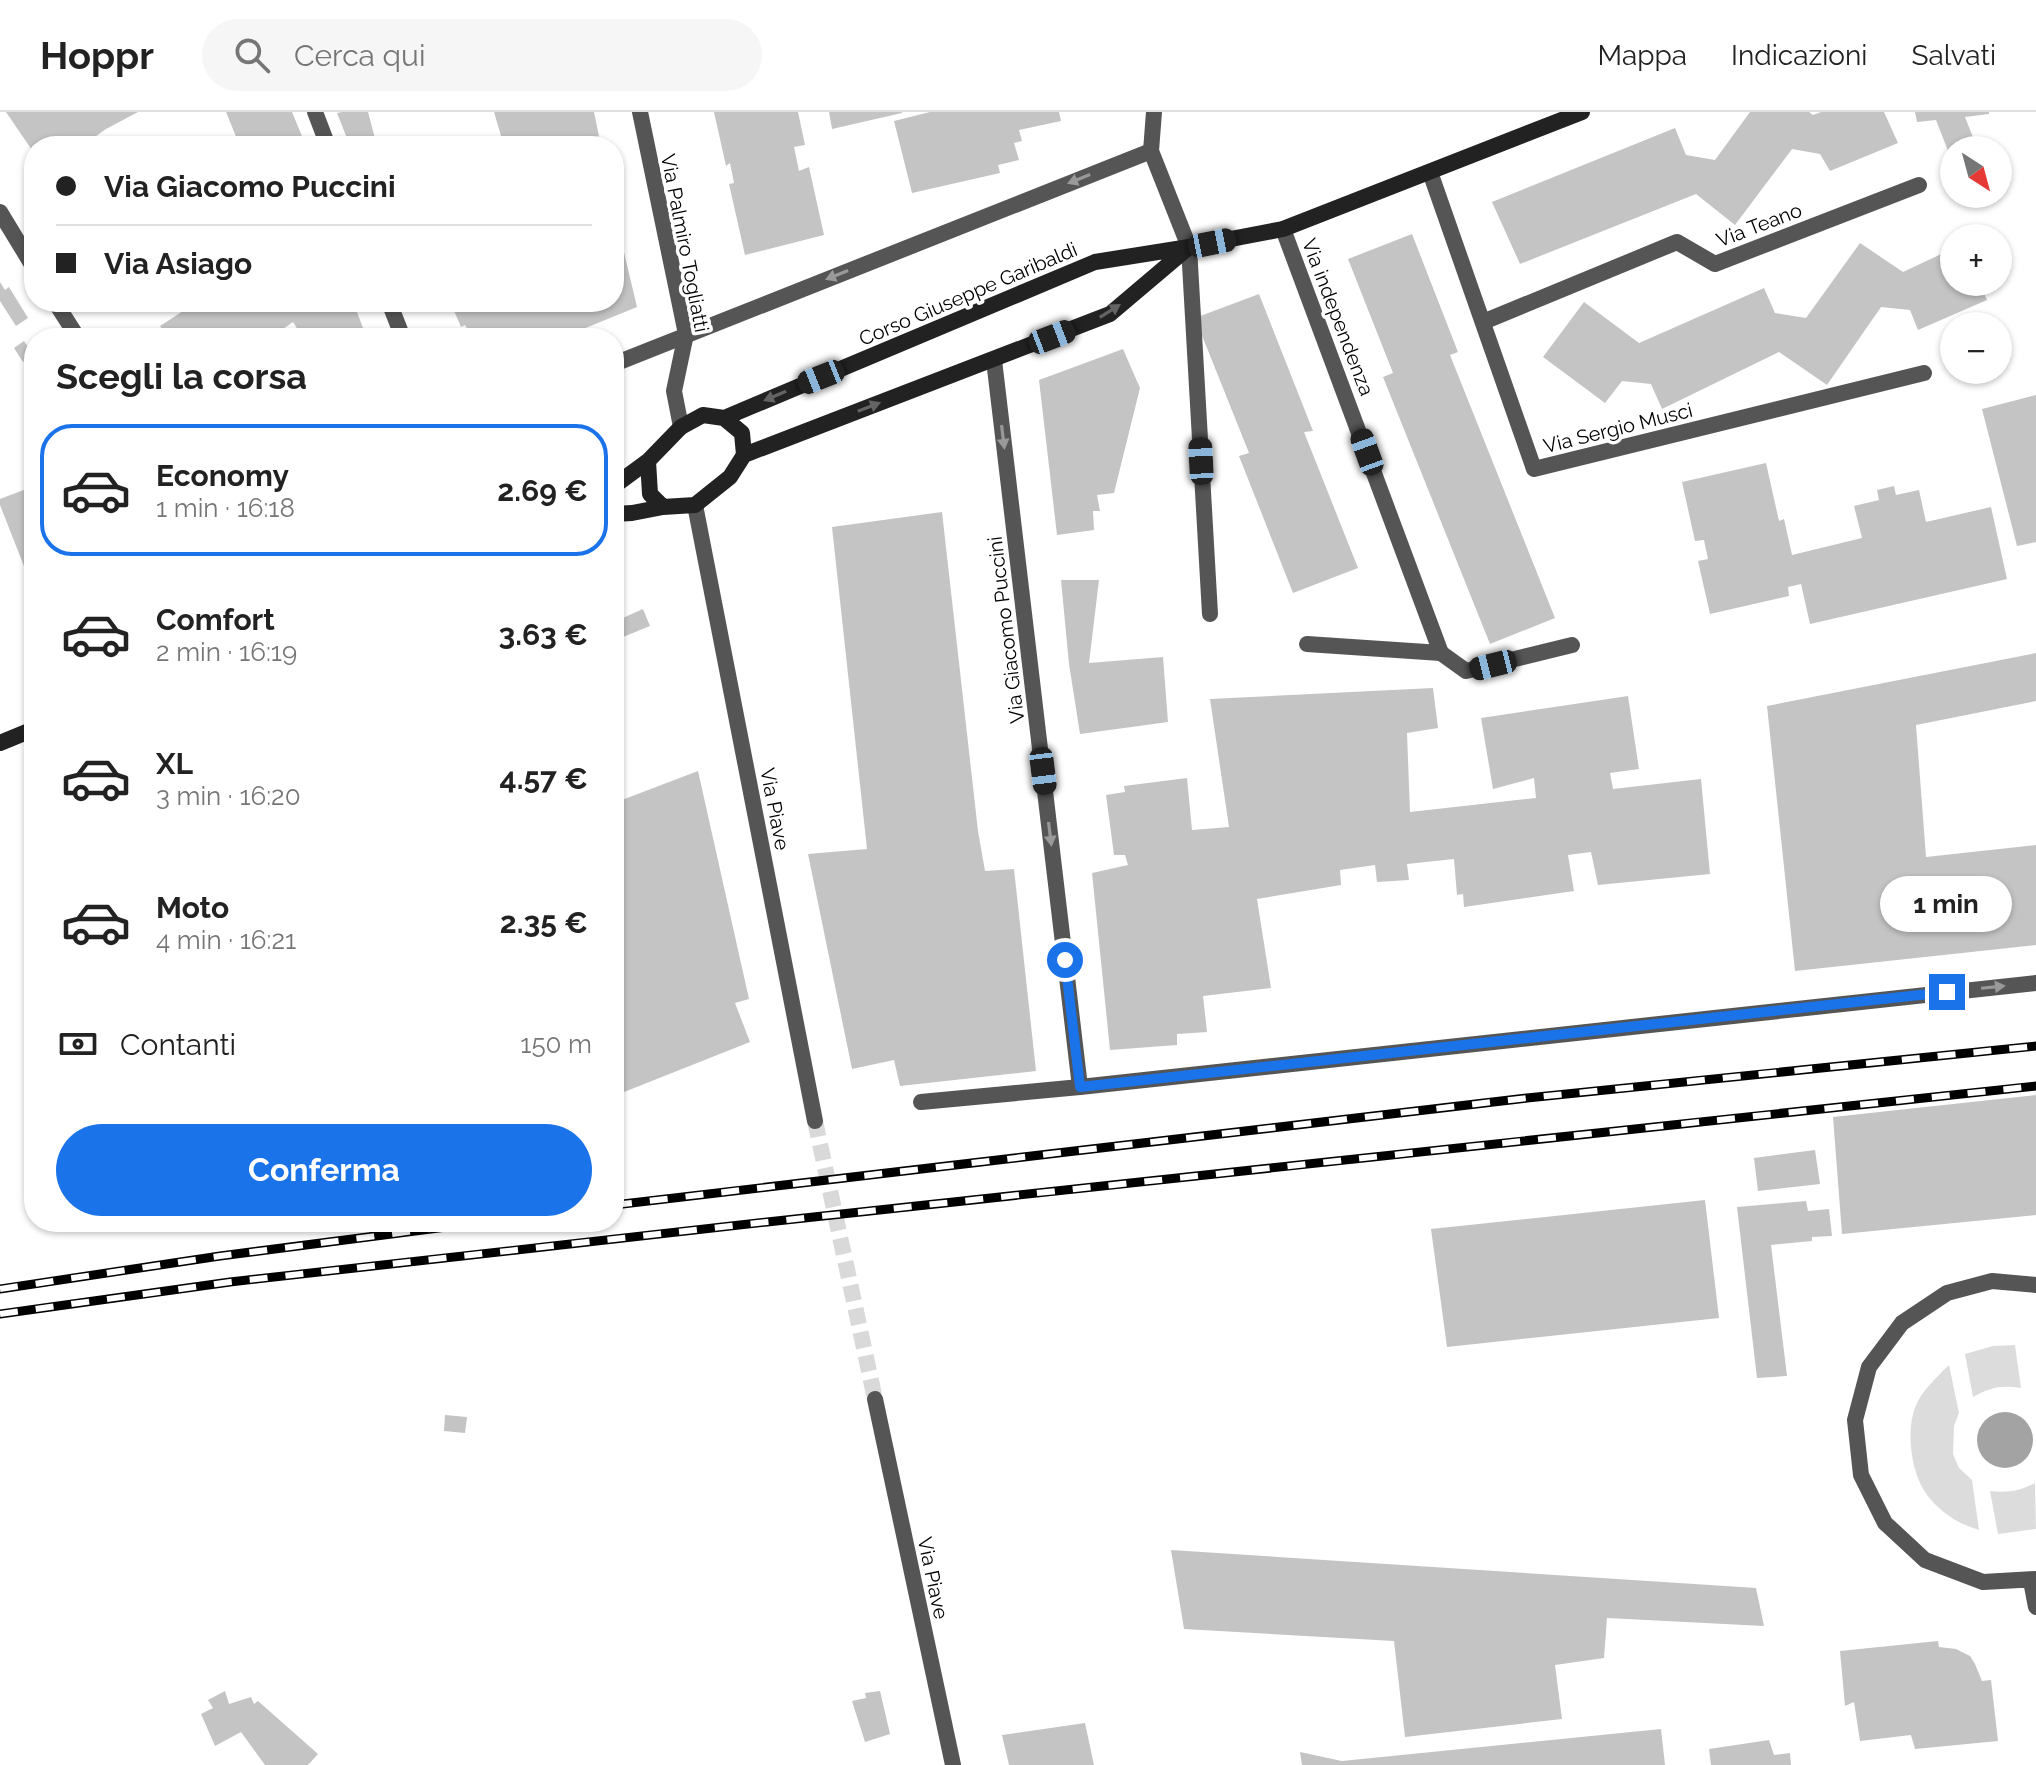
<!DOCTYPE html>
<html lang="it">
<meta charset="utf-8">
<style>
:root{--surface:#fff;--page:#f6f6f6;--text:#222;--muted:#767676;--line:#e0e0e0;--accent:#1a73e8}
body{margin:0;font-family:Raleway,sans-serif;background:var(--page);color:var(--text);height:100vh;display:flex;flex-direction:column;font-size:30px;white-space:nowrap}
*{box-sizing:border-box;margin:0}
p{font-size:26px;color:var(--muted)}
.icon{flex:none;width:44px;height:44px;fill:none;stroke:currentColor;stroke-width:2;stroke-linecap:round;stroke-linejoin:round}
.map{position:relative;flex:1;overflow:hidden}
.side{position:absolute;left:24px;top:216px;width:600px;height:904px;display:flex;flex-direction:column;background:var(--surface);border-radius:32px;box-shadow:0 2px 6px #0004}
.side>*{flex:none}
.hud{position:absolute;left:24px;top:24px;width:600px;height:176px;border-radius:32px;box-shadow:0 2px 6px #0004;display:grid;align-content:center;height:176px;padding:0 32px;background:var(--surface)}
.needle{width:52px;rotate:144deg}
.buttons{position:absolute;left:1940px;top:24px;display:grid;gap:16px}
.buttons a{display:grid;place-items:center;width:72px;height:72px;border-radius:50%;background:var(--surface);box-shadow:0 2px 6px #0004;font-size:40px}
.end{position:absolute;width:36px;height:36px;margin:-18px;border:10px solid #1a73e8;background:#fff;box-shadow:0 0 0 4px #fff}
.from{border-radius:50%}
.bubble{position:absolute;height:56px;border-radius:28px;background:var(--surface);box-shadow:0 2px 6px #0004;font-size:26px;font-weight:700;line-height:56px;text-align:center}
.car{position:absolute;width:24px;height:48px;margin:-24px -12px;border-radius:10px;box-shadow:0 0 6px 2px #0007;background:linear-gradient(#222 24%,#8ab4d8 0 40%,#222 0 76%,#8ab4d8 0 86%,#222 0)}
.hud b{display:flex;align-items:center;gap:28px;height:76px;font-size:30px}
.hud b+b{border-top:2px solid var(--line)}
.hud i{width:20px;height:20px;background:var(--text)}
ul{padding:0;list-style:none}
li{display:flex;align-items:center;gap:24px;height:132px;margin:0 16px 12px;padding:0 16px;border:4px solid transparent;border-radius:32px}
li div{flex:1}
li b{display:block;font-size:30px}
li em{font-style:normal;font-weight:700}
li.on{border-color:var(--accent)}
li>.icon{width:72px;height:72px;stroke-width:1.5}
h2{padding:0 32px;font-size:36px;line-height:96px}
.pay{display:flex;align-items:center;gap:20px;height:88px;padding:0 32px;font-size:30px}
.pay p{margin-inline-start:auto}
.action{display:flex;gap:16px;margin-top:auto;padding:16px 32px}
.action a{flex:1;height:92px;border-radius:48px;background:var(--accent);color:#fff;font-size:32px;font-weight:700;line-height:92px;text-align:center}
header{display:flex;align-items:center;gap:48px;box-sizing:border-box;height:112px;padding:0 40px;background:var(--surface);border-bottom:2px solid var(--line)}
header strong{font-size:38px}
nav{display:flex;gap:44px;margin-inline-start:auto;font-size:28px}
.search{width:560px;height:72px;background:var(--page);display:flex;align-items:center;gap:20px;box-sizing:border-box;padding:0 28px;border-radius:44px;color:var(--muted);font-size:30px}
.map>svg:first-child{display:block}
.green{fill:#dcdcdc}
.water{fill:#a3a3a3}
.building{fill:#c4c4c4}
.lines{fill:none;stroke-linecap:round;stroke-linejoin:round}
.tertiary-tunnel{stroke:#d9d9d9;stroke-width:16;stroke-dasharray:16 8;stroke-linecap:butt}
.service{stroke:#555;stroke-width:16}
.minor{stroke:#555;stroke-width:16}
.tertiary{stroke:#555;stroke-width:16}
.secondary{stroke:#222;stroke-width:16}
.rail-casing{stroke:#000;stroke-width:9}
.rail{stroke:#fff;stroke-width:6;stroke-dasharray:18;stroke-linecap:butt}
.oneway{fill:#999}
.oneway2{fill:#646464}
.route{stroke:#1a73e8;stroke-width:10}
.labels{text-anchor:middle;stroke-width:7;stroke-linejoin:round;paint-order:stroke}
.street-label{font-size:20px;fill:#000;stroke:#fff}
</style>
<header>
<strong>Hoppr</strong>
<div class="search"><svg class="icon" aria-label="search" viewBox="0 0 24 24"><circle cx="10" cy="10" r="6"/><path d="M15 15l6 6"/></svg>Cerca qui</div>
<nav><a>Mappa</a><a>Indicazioni</a><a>Salvati</a></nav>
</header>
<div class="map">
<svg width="2036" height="1653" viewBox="0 0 2036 1653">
<rect width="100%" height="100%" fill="#fff"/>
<path class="green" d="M 2015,1233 L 2021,1276 C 2001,1273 1991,1275 1973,1285 L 1965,1242 L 1993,1234 Z
M 1949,1253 L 1959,1301 L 1954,1314 L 1953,1342 L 1959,1356 L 1972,1368 L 1979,1418 C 1958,1412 1938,1399 1925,1380 C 1911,1359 1906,1319 1915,1296 C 1921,1279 1937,1265 1949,1253 Z
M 2035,1371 L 2036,1417 L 1998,1422 L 1990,1379 C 2008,1381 2019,1379 2035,1371 Z"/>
<path class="water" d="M1977 1328a28 28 0 1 1 56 0a28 28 0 1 1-56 0Z"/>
<path class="building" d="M 6,0 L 138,0 L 106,17 L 82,34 L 34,34 L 34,41 Z
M 226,0 L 292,0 L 306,34 L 223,34 L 237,27 Z
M 342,0 L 368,0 L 377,34 L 350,34 L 337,1 Z
M 494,0 L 594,0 L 601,34 L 504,34 Z
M 714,0 L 798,0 L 805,33 L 794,35 L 799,59 L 809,55 L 824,123 L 745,143 L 729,72 L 734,71 L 730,51 L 726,54 Z
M 829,0 L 902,0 L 902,1 L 832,17 Z
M 930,0 L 1059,0 L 1061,9 L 1019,18 L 1022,29 L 1014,31 L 1019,48 L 998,53 L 1000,61 L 912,81 L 894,9 Z
M 1750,0 L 1809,0 L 1813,3 L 1821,0 L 1884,0 L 1898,31 L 1830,59 L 1820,42 L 1792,37 L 1735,113 L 1696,82 L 1520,152 L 1492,90 L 1675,16 L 1686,43 L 1715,48 Z
M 1915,0 L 1989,0 L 1989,2 L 1965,5 L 1978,38 L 1954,38 L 1954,54 L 1936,8 L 1917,10 Z
M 614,98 L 637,195 L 561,226 L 467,226 L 465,221 L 469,220 L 465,213 L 461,215 L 452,194 L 460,190 L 614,190 Z
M 1412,122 L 1458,240 L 1450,243 L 1555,506 L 1490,532 L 1383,265 L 1393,261 L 1348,147 Z
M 1860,131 L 1903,160 L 1954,136 L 1954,170 L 1979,170 L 1987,188 L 1918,218 L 1910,198 L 1881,195 L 1827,273 L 1779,240 L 1662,297 L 1651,272 L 1622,269 L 1605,291 L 1543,245 L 1584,190 L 1639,231 L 1764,176 L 1775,201 L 1806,206 Z
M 0,170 L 5,178 L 9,175 L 28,206 L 16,214 L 0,189 Z
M 1259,182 L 1313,319 L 1304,320 L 1358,456 L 1293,481 L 1239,344 L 1249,341 L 1195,206 Z
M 197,190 L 353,190 L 367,226 L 303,226 L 293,210 L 270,226 L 168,226 L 160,214 Z
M 24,229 L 33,243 L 23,250 L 14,236 Z
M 1123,237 L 1140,276 L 1114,381 L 1097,383 L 1100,399 L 1093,399 L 1094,418 L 1057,423 L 1039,268 Z
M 2036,283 L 2036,430 L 2017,434 L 1982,297 Z
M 1766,351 L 1779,409 L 1784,407 L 1792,443 L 1862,426 L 1854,394 L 1879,388 L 1877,378 L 1894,374 L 1896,383 L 1919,378 L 1926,410 L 1991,395 L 2007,467 L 1810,512 L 1801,472 L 1788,475 L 1789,484 L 1710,502 L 1698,449 L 1708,447 L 1704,428 L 1695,429 L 1682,370 Z
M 34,374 L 34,459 L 27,462 L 0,393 L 0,387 Z
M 942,400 L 978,719 L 985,759 L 1014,757 L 1036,959 L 900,974 L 894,948 L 852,957 L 808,742 L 867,737 L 832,415 Z
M 1061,468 L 1099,468 L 1089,551 L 1163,545 L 1168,610 L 1080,622 L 1069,552 Z
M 643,497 L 650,514 L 623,525 L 616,509 Z
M 2036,541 L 2036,589 L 1916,613 L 1926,745 L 2036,733 L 2036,833 L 1795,859 L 1767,594 Z
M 1433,576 L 1438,616 L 1407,621 L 1410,700 L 1536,686 L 1534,666 L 1493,677 L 1481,606 L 1628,584 L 1639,657 L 1610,661 L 1613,677 L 1701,667 L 1710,762 L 1598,773 L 1591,740 L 1568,743 L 1574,779 L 1464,795 L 1463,782 L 1457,783 L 1454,747 L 1407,752 L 1409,768 L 1377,770 L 1375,753 L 1340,758 L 1341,773 L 1257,787 L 1271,876 L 1203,884 L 1207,920 L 1177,922 L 1177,933 L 1110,938 L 1092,761 L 1128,753 L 1125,743 L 1114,743 L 1106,683 L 1125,680 L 1124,674 L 1187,666 L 1192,718 L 1229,715 L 1210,587 Z
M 698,659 L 749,887 L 735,891 L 750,930 L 614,984 L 614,691 Z
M 2036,983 L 2036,1103 L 1842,1122 L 1833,1005 Z
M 1815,1038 L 1820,1072 L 1758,1079 L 1754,1046 Z
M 1705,1088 L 1719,1206 L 1447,1235 L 1431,1117 Z
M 1806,1089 L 1808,1099 L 1829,1097 L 1832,1124 L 1812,1125 L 1812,1129 L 1771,1133 L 1787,1264 L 1757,1266 L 1737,1095 Z
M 445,1303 L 467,1305 L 465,1321 L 444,1319 Z
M 1171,1438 L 1756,1476 L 1764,1514 L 1607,1506 L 1604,1546 L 1555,1553 L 1562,1607 L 1405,1625 L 1394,1529 L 1184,1517 Z
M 1938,1529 L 1939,1535 L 1956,1537 L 1970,1544 L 1975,1552 L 1982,1569 L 1991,1568 L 1998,1629 L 1915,1637 L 1911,1623 L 1860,1629 L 1854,1590 L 1845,1594 L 1840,1539 Z
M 225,1579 L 229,1592 L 251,1585 L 254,1592 L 258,1589 L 318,1642 L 308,1653 L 265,1653 L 241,1620 L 215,1634 L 201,1602 L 213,1596 L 208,1588 Z
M 880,1579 L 890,1622 L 865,1630 L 852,1589 L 866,1586 L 865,1581 Z
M 1085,1611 L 1094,1653 L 1009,1653 L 1002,1623 Z
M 1661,1617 L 1665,1653 L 1302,1653 L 1300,1640 L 1342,1649 Z
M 1769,1628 L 1774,1643 L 1790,1641 L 1791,1653 L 1711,1653 L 1709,1637 Z"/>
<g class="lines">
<path class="tertiary-tunnel" d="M 815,1009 L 875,1287"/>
<path class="service" d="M 614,252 L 1151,39
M 1441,541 L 1466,559 L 1572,533
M 921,990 L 1080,975"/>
<path class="minor" d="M 315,0 L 328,34
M 640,0 L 686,222 L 674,279 L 681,315
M 1430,60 L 1534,357 L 1924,261
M 0,100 L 34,156
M 1283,117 L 1441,541 L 1307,532
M 1189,135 L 1210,502
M 55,190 L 78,226
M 389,190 L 403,226
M 1483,210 L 1677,130 L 1715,152 L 1919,73
M 994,248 L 1080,975 L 2036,871
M 2036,1173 L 1992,1169 L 1947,1181 L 1902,1211 L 1869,1255 L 1855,1308 L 1861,1363 L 1885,1411 L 1925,1448 L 1983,1470 L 2036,1467
M 2031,1469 L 2036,1495"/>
<path class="tertiary" d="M 1154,0 L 1151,39 L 1189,135
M 695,393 L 815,1009
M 875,1287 L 953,1653"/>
<path class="secondary" d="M 703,303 L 724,306 L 742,321 L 744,343 L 730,365 L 695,393 L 663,395 L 650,382 L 648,349 L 681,315 Z
M 724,306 L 1095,150 L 1189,135 L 1283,117 L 1582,0
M 744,343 L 1110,202 L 1188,136
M 614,374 L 648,349
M 614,402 L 632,401 L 663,395
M 0,631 L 34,617"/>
<g class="rail-casing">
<path id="rail" d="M 614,1093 L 1527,986 L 2036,934
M 0,1177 L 220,1144 L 485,1110
M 0,1202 L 230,1170 L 767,1110 L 2036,974"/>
</g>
<use href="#rail" class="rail"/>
</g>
<defs><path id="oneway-solid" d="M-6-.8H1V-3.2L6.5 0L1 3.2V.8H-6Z" transform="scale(2)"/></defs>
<g class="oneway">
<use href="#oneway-solid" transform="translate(1079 67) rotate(158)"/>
<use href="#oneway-solid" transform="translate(837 163) rotate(158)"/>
<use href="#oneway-solid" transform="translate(1003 325) rotate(83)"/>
<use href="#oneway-solid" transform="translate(1050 722) rotate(83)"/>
<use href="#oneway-solid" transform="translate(1993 875) rotate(-6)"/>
</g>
<g class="oneway2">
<use href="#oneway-solid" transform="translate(1110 199) rotate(-32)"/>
<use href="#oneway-solid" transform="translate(775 284) rotate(157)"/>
<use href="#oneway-solid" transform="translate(869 295) rotate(-21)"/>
</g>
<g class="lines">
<path class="route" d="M 1065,848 L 1080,975 L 1947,880"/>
</g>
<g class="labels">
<g class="street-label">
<text transform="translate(1759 113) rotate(-21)" y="7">Via Teano</text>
<text transform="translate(685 131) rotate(79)" y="7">Via Palmiro Togliatti</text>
<text transform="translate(968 182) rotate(-23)" y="7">Corso Giuseppe Garibaldi</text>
<text transform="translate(1338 205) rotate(69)" y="7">Via independenza</text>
<text transform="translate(1618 316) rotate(-14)" y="7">Via Sergio Musci</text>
<text transform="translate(1006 518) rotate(-97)" y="7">Via Giacomo Puccini</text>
<text transform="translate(775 697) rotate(79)" y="7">Via Piave</text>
<text transform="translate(933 1466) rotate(78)" y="7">Via Piave</text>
</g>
</g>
</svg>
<div class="buttons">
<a><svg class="needle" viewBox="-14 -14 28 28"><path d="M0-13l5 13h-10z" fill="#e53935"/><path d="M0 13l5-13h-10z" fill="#767676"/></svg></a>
<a>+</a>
<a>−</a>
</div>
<i class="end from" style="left:1065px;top:848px"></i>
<i class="end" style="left:1947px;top:880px"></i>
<div class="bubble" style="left:1880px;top:764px;width:132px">1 min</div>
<i class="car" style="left:1212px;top:131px;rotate:79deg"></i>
<i class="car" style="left:1052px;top:225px;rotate:69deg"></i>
<i class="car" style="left:821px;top:265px;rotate:248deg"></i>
<i class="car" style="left:1367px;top:340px;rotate:340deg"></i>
<i class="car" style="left:1201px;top:349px;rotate:357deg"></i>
<i class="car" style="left:1493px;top:553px;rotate:256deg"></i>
<i class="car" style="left:1043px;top:659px;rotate:173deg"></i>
<div class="hud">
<b><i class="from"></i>Via Giacomo Puccini</b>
<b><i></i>Via Asiago</b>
</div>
<section class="side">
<h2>Scegli la corsa</h2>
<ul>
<li class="on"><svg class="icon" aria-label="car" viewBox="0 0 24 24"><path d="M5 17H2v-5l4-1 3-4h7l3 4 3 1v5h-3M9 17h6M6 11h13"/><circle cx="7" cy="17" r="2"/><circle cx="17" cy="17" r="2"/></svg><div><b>Economy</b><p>1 min · 16:18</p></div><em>2.69 €</em></li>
<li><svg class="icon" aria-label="car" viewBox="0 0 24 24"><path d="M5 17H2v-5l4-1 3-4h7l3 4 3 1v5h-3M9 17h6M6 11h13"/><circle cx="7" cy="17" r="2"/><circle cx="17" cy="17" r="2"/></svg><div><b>Comfort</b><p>2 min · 16:19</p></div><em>3.63 €</em></li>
<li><svg class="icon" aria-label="car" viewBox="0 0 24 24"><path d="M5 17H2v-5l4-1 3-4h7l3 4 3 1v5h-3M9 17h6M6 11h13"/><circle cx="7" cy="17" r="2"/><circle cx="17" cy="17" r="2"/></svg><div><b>XL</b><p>3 min · 16:20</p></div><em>4.57 €</em></li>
<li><svg class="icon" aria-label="car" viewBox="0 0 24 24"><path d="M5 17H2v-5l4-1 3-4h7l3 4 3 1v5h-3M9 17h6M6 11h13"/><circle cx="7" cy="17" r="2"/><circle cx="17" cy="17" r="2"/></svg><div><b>Moto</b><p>4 min · 16:21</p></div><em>2.35 €</em></li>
</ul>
<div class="pay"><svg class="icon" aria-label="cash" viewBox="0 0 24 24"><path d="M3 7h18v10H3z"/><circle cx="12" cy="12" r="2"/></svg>Contanti<p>150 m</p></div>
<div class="action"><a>Conferma</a></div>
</section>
</div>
